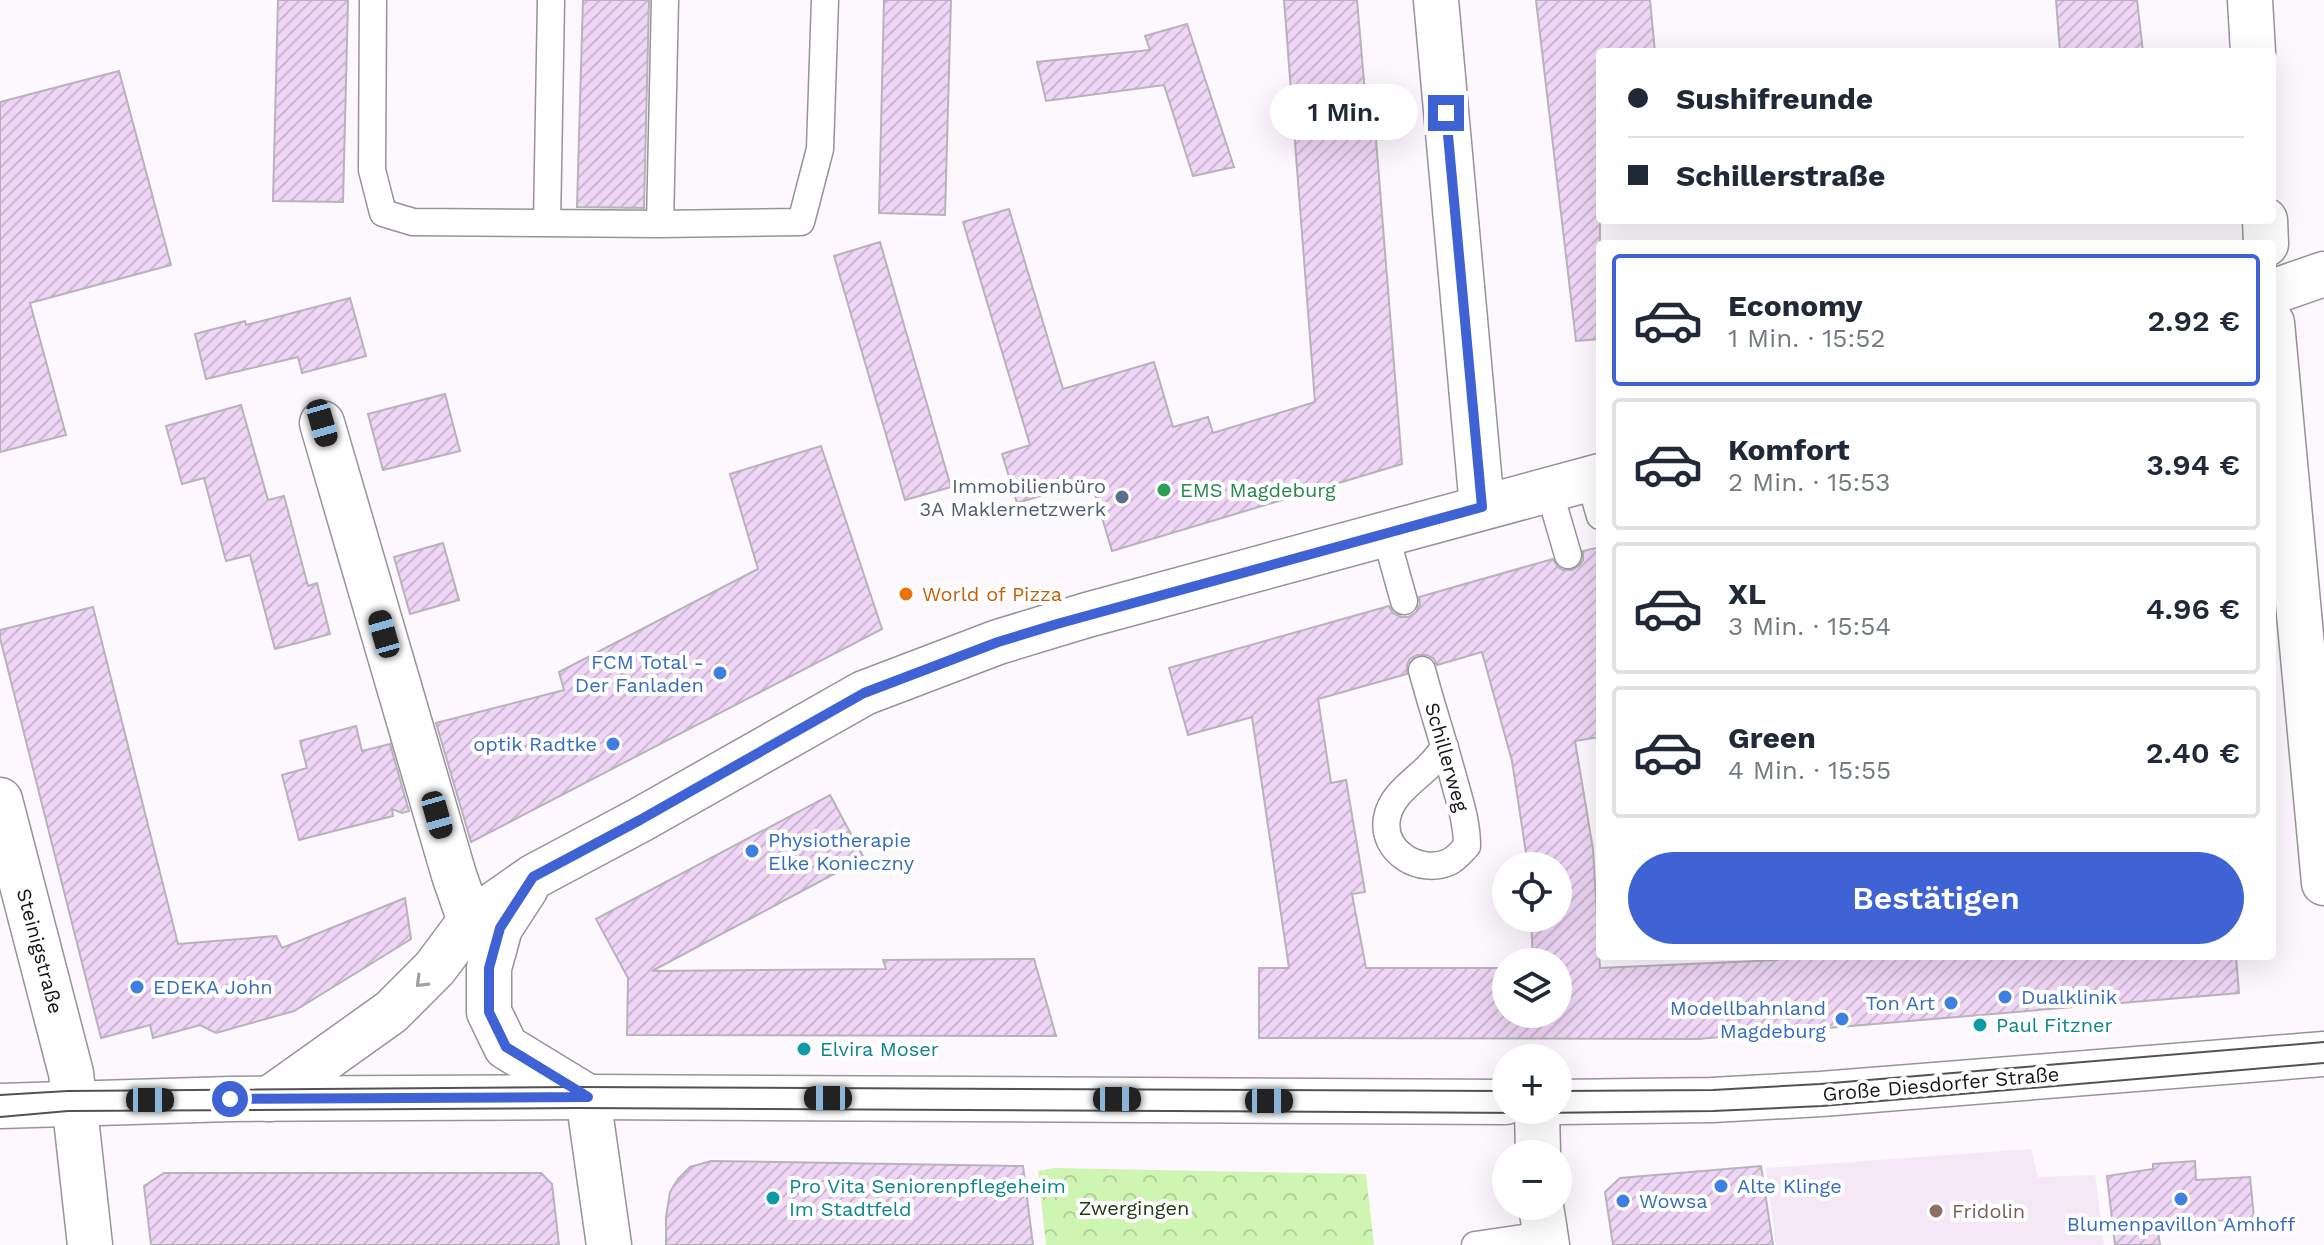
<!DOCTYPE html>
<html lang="de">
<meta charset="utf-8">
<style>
:root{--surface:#fff;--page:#f2f2f3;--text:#1f2937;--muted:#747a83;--line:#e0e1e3;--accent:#3f63d5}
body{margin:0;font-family:"Work Sans",sans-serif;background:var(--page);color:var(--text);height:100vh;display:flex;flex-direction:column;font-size:30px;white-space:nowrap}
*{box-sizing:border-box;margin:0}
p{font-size:26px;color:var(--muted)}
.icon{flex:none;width:44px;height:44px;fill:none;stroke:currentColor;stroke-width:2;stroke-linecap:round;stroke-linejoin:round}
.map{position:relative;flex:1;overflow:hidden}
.panel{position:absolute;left:1596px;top:240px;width:680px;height:720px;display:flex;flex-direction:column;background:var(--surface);border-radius:8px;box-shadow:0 8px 32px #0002}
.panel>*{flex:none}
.hud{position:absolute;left:1596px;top:48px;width:680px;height:176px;border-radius:8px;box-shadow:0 8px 32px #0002;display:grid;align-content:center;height:176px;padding:0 32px;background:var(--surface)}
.buttons{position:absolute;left:1492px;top:852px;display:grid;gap:16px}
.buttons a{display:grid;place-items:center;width:80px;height:80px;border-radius:50%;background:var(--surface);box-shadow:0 8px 32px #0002;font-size:40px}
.end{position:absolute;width:36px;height:36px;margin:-18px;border:10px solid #3f63d5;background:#fff;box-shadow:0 0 0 4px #fff}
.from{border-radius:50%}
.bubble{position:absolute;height:56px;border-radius:28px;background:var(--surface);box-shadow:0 8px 32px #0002;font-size:26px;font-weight:600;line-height:56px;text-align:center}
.car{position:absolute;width:24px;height:48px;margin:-24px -12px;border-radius:10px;box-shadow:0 0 6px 2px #0007;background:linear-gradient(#222 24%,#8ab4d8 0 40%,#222 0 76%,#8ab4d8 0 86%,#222 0)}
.hud b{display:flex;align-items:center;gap:28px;height:76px;font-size:30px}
.hud b+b{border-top:2px solid var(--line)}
.hud i{width:20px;height:20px;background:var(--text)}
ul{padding:14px 0 0;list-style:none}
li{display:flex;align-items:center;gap:24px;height:132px;margin:0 16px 12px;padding:0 16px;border:4px solid var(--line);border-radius:8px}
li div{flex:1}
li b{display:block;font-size:30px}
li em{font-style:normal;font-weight:600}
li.active{border-color:var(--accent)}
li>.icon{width:72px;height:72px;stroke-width:1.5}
.primary-button{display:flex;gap:16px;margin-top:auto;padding:16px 32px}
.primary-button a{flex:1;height:92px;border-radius:48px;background:var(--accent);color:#fff;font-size:32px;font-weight:600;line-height:92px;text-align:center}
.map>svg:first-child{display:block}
.built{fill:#f4e8f7}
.park{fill:url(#park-crowns)}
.building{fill:url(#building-hatch);stroke:#b8b2ba;stroke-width:2;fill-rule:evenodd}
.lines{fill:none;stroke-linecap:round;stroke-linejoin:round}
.service-casing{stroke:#98929a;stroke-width:29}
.minor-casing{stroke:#98929a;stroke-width:47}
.tertiary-casing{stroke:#98929a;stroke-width:47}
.service{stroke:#fff;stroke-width:26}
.minor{stroke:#fff;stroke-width:44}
.tertiary{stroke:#fff;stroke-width:44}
.tram{stroke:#545155;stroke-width:2}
.oneway{stroke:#a1a0a1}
.route{stroke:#3f63d5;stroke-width:10}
.leisure-dot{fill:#2e9e5b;stroke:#fff;stroke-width:3}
.service-dot{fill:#5c6f8a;stroke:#fff;stroke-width:3}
.food-dot{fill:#e8710a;stroke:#fff;stroke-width:3}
.shop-dot{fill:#3f7fe0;stroke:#fff;stroke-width:3}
.culture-dot{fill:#0f9aa8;stroke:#fff;stroke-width:3}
.education-dot{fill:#8d6e63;stroke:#fff;stroke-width:3}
.labels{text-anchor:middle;stroke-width:8;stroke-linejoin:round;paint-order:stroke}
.service-label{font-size:20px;fill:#4e5e75;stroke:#fff;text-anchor:end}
.leisure-label{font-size:20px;fill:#27864d;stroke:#fff;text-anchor:start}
.food-label{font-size:20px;fill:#c56008;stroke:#fff;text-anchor:start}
.shop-label{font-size:20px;fill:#366cbe;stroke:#fff;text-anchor:start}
.street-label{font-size:20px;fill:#141215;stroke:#fff}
.culture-label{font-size:20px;fill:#0d838f;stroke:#fff;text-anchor:start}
.park-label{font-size:20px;fill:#243613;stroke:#fff}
.education-label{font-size:20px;fill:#785e54;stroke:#fff;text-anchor:start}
</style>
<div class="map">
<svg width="2324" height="1245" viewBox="0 0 2324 1245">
<defs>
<pattern id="park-crowns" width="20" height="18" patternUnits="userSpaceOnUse" patternTransform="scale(2)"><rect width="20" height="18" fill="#cef5b1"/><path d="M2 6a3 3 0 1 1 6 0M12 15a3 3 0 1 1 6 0" fill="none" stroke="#b0d197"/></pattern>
<pattern id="building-hatch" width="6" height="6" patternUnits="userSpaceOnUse" patternTransform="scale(2)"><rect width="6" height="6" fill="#efd6f6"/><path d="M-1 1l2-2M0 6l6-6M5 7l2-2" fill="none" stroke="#ccb7d2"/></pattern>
</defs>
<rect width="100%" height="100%" fill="#fdf7fe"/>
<path class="built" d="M 2031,1149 L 2038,1177 L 2095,1175 L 2104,1245 L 1776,1245 L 1766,1168 Z"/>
<path class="park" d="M 1054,1168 L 1366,1174 L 1374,1245 L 1046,1245 L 1038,1171 Z"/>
<path class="building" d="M 278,0 L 348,0 L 343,202 L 273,201 Z
M 583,0 L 649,0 L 644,208 L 577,207 Z
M 884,0 L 951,0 L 945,215 L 879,213 Z
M 1284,0 L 1357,0 L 1368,128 L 1375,127 L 1402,464 L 1112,551 L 1091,481 L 1017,503 L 1002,454 L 1030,445 L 963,222 L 1009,209 L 1063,389 L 1154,362 L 1173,427 L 1208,417 L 1213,433 L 1315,402 Z
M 1536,0 L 1650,0 L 1655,52 L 1600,52 L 1600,339 L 1576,341 Z
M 2056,0 L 2137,0 L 2143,52 L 2060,52 Z
M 1187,24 L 1234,167 L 1193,176 L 1164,85 L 1046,101 L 1037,62 L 1150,50 L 1145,36 Z
M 119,71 L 171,265 L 30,303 L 66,435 L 0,452 L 0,102 Z
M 880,242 L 951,487 L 905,500 L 834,256 Z
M 350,298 L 366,356 L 302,373 L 298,357 L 206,379 L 195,334 L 245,321 L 246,325 Z
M 445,394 L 460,451 L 383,470 L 368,414 Z
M 241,405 L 268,500 L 284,496 L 308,586 L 317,583 L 330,634 L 275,649 L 250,555 L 226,561 L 204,478 L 182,484 L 166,426 Z
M 821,446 L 882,629 L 471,842 L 436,723 L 564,690 L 559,672 L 758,569 L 730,474 Z
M 443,543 L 459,600 L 410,614 L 394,557 Z
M 1600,547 L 1600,737 L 1575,741 L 1593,849 L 1600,968 L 1778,960 L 1778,956 L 2236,956 L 2239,993 L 1698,1039 L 1259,1038 L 1259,968 L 1289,968 L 1252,717 L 1188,735 L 1169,668 L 1389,606 L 1393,613 L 1401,617 L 1408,617 L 1416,612 L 1420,604 L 1419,597 L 1553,559 L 1558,567 L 1563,570 L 1572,570 L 1580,565 L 1583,560 L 1583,551 ZM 1482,652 L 1512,761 L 1528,866 L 1558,866 L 1558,918 L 1531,918 L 1533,962 L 1558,962 L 1558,1014 L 1506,1014 L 1506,968 L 1366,968 L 1352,894 L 1365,892 L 1346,780 L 1331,783 L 1318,699 L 1407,674 L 1407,665 L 1410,659 L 1417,655 L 1427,655 L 1434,659 L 1437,665 Z
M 93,607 L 178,944 L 276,936 L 282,948 L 405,898 L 411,939 L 294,1011 L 216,1033 L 200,1025 L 153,1038 L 150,1025 L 101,1038 L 0,638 L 0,630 Z
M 356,726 L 362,751 L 390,744 L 409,811 L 402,813 L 392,809 L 393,816 L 299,840 L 282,775 L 307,768 L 300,741 Z
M 830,795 L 864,858 L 652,971 L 886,969 L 883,960 L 1034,959 L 1056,1036 L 627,1035 L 628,978 L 596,919 Z
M 711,1161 L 1023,1166 L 1033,1245 L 666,1245 L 666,1217 L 670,1192 L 678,1179 L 690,1167 Z
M 2195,1161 L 2196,1180 L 2250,1177 L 2254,1218 L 2157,1225 L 2160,1245 L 2115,1245 L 2107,1176 L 2153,1169 L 2153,1164 Z
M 1761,1166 L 1773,1245 L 1613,1245 L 1605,1192 L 1620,1178 Z
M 164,1173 L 541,1173 L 552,1184 L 559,1245 L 151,1245 L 144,1186 Z"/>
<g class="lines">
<g class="service-casing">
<path id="service" d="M 373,0 L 372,170 L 383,213 L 413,222 L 660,224 L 801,222 L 820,149 L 825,0
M 547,223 L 551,0
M 660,224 L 665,0
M 1589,478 L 1600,516
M 1549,490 L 1568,555
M 1385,533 L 1404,601
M 1422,670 C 1432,708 1445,746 1455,784 C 1461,805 1467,824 1467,846 C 1462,851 1456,859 1449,862 C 1420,875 1381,852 1387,818 C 1391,795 1414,781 1429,766 C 1435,760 1440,753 1445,747
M 1475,1245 L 1545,1235"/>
</g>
<g class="minor-casing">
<path id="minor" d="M 1436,0 L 1482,507
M 2250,0 L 2253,52
M 2265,220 L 2266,244
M 2272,292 L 2324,274
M 2272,323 L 2324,883
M 322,423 L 454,875 L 470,921
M 0,800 L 71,1073 L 90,1245
M 526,888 L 500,928 L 489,968 L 489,1012 L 506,1047 L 588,1097 L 609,1245
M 269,1099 L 391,1012 L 435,968 L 470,921 L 533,877 L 640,820 L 864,693 L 998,642 L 1087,615 L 1600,476
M 1537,1110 L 1538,1154
M 1541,1206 L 1547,1245"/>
</g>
<g class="tertiary-casing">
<path id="tertiary" d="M 1558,1102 L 1712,1100 L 1821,1094 L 2324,1054
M 0,1106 L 230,1099 L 588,1097 L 1506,1102"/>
</g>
<use href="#service" class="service"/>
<use href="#minor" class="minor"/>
<use href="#tertiary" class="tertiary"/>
<path class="tram" d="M 1558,1091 L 1713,1090 L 1820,1084 L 2324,1042
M 0,1095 L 68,1091 L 572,1087 L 1506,1091
M 0,1117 L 68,1111 L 578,1108 L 1537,1113 L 1713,1111 L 1822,1106 L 2324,1063"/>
</g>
<defs><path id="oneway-chevron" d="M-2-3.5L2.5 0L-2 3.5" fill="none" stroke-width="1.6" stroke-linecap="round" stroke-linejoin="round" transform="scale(2)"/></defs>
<use class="oneway" href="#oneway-chevron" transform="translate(421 982) rotate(135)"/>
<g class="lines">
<path class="route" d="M 230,1099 L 588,1097 L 506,1047 L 489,1012 L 489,968 L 500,928 L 533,877 L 640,820 L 864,693 L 998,642 L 1057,624 L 1482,507 L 1446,113"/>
</g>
<circle class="leisure-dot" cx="1164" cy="490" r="8"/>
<circle class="service-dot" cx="1122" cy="497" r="8"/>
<circle class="food-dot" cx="906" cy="594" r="8"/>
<g class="shop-dot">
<circle cx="720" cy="673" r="8"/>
<circle cx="613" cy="744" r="8"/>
<circle cx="752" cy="851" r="8"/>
<circle cx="137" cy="987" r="8"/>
<circle cx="2005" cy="997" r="8"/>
<circle cx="1951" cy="1003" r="8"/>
<circle cx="1842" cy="1019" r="8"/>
<circle cx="1721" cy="1186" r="8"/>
<circle cx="2181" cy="1199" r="8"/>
<circle cx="1623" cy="1201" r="8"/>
</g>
<g class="culture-dot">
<circle cx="1980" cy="1025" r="8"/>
<circle cx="804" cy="1049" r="8"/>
<circle cx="773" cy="1198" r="8"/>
</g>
<circle class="education-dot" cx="1936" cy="1211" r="8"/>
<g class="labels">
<g class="service-label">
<text x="1106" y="493">Immobilienbüro<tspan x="1106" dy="23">3A Maklernetzwerk</tspan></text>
</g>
<g class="leisure-label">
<text x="1180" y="497">EMS Magdeburg</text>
</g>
<g class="food-label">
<text x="922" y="601">World of Pizza</text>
</g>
<g class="shop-label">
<text x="704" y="669" text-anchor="end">FCM Total -<tspan x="704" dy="23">Der Fanladen</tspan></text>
<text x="597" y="751" text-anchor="end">optik Radtke</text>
<text x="768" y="847">Physiotherapie<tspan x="768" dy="23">Elke Konieczny</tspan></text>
<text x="153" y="994">EDEKA John</text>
<text x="2021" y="1004">Dualklinik</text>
<text x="1935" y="1010" text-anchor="end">Ton Art</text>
<text x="1826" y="1015" text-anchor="end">Modellbahnland<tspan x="1826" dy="23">Magdeburg</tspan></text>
<text x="1737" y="1193">Alte Klinge</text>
<text x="1639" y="1208">Wowsa</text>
<text x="2181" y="1231" text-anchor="middle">Blumenpavillon Amhoff</text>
</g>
<g class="street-label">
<text transform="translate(1447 757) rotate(74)" y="7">Schillerweg</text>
<text transform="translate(40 951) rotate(75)" y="7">Steinigstraße</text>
<text transform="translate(1941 1084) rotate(-5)" y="7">Große Diesdorfer Straße</text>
</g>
<g class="culture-label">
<text x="1996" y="1032">Paul Fitzner</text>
<text x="820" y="1056">Elvira Moser</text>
<text x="789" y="1193">Pro Vita Seniorenpflegeheim<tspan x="789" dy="23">Im Stadtfeld</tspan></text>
</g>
<g class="park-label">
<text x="1134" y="1215">Zwergingen</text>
</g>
<g class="education-label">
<text x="1952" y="1218">Fridolin</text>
</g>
</g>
</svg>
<div class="buttons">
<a><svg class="icon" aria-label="locate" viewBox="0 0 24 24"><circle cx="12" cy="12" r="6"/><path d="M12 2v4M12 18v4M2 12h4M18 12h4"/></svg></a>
<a><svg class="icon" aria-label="layers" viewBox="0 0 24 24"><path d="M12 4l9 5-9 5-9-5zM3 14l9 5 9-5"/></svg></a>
<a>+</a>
<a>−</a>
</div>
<i class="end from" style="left:230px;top:1099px"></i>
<i class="end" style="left:1446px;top:113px"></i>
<div class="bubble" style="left:1270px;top:84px;width:148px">1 Min.</div>
<i class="car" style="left:322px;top:423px;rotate:164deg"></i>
<i class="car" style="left:384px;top:634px;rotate:344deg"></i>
<i class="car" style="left:437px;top:815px;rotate:164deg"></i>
<i class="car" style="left:828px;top:1098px;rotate:270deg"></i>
<i class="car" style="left:1117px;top:1099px;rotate:90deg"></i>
<i class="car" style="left:150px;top:1100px;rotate:90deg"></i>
<i class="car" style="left:1269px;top:1101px;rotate:90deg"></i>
<div class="hud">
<b><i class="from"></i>Sushifreunde</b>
<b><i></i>Schillerstraße</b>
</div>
<section class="panel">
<ul>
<li class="active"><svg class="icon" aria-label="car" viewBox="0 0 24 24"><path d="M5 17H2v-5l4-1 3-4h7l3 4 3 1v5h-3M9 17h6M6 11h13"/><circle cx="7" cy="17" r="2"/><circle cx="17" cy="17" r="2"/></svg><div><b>Economy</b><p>1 Min. · 15:52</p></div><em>2.92 €</em></li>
<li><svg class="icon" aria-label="car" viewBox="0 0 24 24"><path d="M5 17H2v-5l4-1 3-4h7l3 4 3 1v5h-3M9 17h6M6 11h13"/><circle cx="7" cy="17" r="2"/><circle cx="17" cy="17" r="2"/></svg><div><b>Komfort</b><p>2 Min. · 15:53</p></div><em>3.94 €</em></li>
<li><svg class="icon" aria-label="car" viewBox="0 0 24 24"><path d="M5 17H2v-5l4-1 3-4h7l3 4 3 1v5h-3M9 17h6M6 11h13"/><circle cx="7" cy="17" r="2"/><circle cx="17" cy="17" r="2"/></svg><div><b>XL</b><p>3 Min. · 15:54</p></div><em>4.96 €</em></li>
<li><svg class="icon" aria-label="car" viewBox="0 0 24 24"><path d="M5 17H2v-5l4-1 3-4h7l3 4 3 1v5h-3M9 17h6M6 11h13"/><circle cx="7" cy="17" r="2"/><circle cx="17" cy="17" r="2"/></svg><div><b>Green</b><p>4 Min. · 15:55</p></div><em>2.40 €</em></li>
</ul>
<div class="primary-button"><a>Bestätigen</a></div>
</section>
</div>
